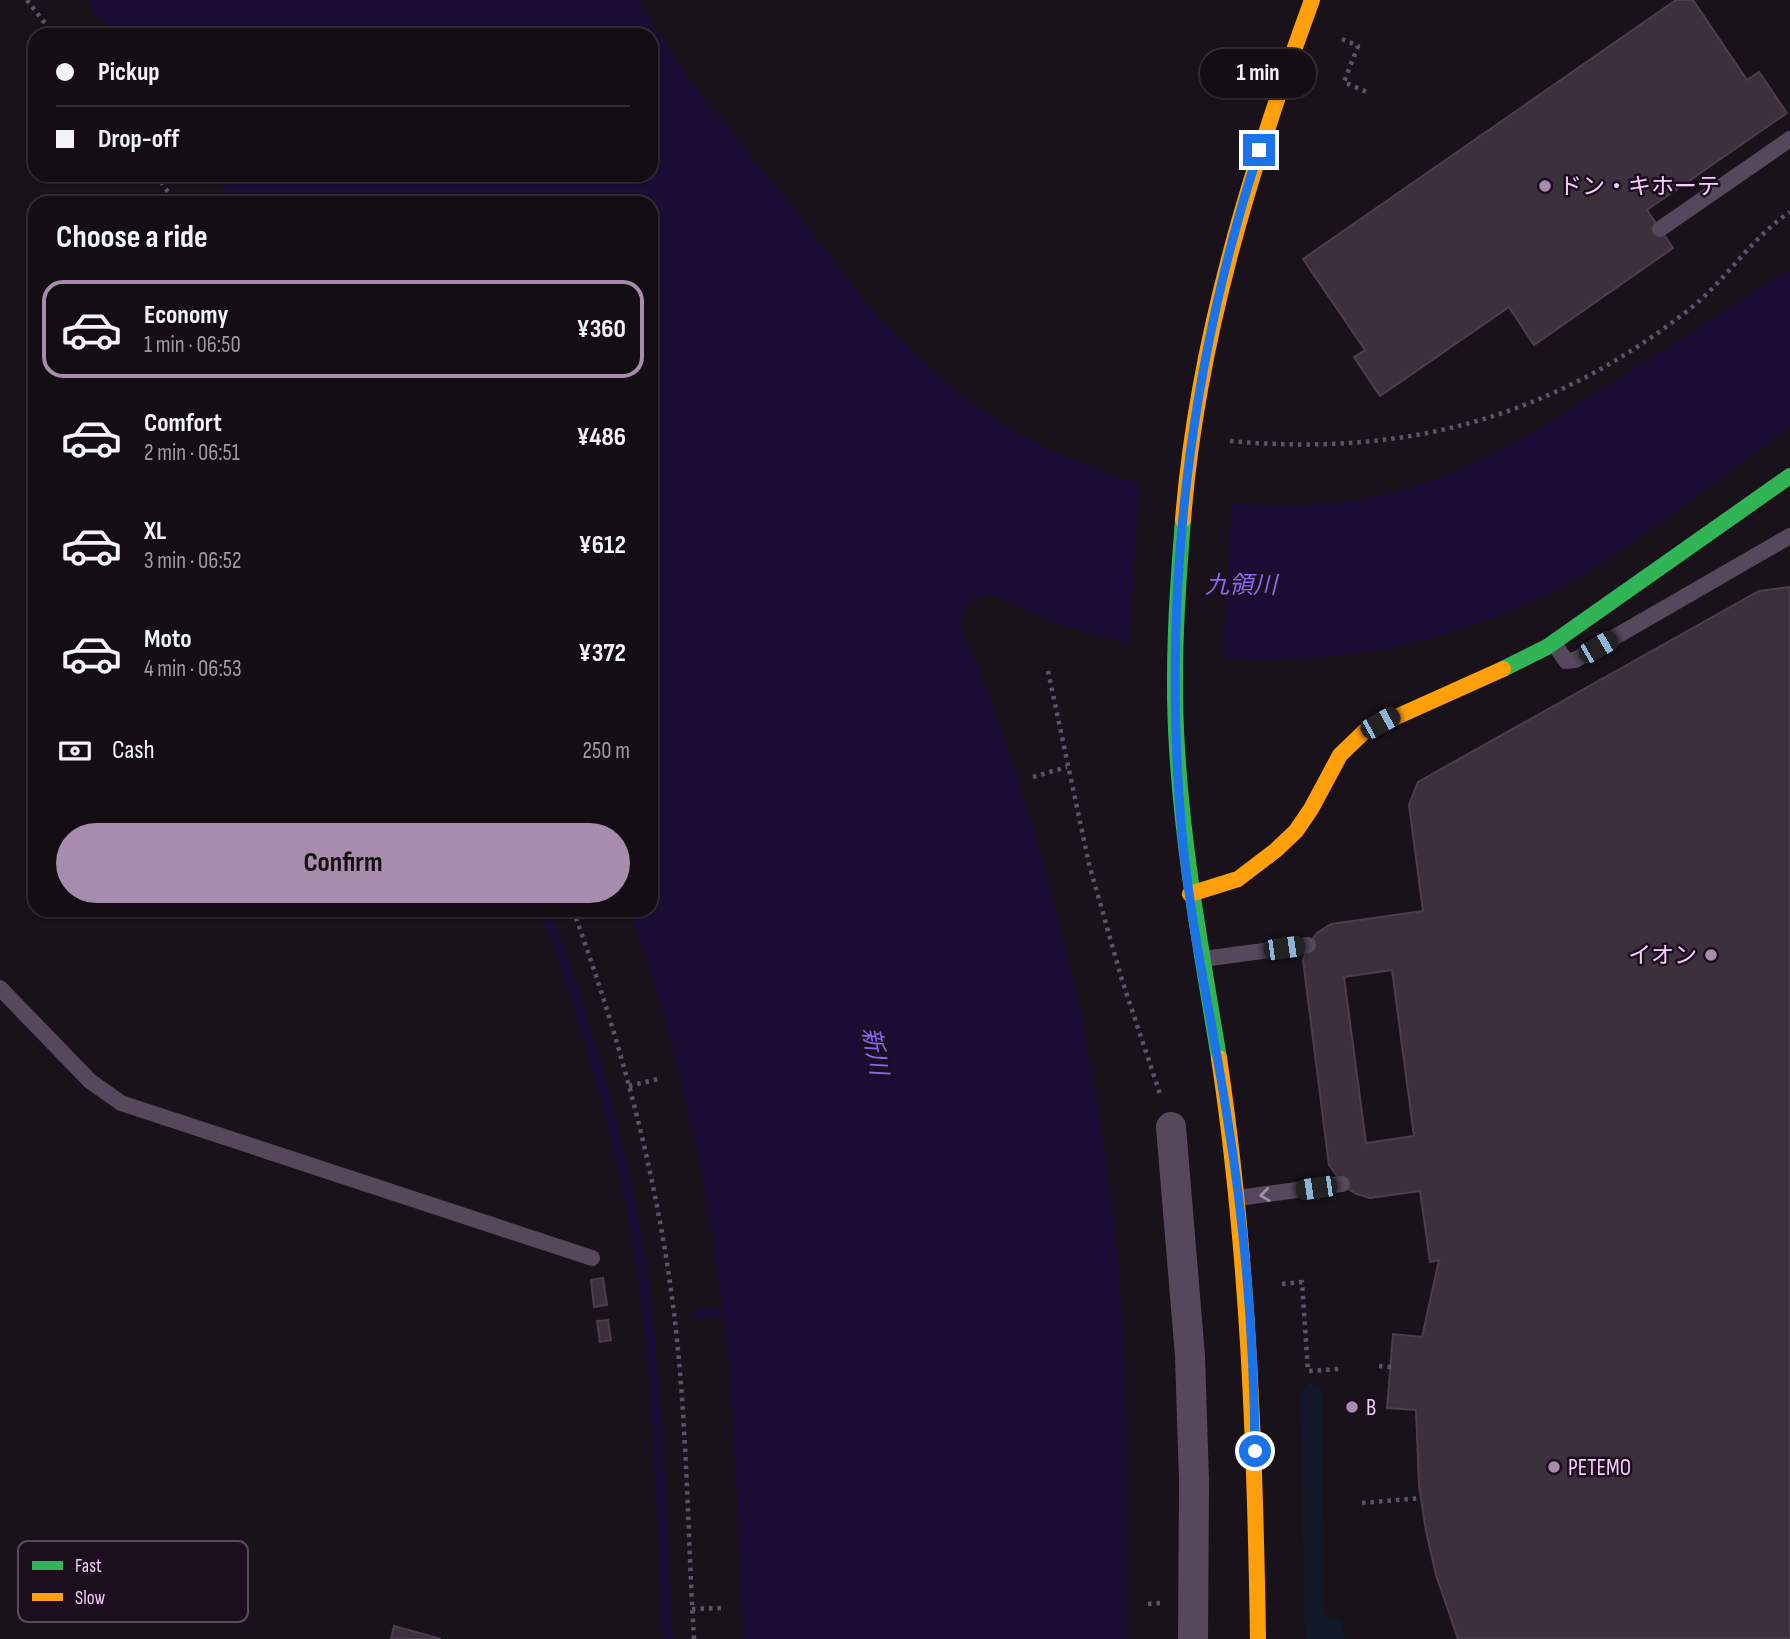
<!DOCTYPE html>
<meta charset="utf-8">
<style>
:root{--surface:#140e14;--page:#1d171d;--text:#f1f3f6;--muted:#9d9ca0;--line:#332e34;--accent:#a88cad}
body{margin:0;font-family:"Sofia Sans Condensed","Noto Sans JP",sans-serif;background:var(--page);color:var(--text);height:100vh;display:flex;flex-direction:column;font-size:26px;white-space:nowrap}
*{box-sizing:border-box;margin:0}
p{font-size:23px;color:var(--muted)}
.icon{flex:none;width:38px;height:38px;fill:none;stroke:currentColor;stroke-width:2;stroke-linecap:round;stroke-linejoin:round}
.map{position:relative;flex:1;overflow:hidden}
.side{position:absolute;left:28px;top:196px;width:630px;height:721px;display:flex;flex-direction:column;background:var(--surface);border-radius:21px;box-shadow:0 2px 5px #0004,0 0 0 2px var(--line)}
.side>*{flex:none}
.banner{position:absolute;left:28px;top:28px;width:630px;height:154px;border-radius:21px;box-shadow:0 2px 5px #0004,0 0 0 2px var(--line);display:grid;align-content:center;height:154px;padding:0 28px;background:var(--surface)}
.end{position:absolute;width:32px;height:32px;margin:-16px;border:9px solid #1a73e8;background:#fff;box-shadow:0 0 0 4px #fff}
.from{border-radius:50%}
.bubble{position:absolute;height:49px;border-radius:24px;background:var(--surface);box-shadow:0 2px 5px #0004,0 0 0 2px var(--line);font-size:23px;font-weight:700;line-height:49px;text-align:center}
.car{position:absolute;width:21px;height:42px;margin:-21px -10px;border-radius:9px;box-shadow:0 0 5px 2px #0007;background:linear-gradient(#222 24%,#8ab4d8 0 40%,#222 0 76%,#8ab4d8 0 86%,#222 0)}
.banner b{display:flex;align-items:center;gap:24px;height:66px;font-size:26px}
.banner b+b{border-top:2px solid var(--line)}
.banner i{width:18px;height:18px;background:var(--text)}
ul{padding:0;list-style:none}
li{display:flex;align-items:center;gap:21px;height:98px;margin:0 14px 10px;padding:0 14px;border:4px solid transparent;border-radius:21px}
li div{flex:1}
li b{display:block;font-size:26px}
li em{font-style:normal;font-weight:700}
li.current{border-color:var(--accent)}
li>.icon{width:63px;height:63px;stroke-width:1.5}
h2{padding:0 28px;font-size:32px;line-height:84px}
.pay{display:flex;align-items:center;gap:18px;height:77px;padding:0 28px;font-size:26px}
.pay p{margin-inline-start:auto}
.cta{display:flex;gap:14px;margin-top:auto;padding:14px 28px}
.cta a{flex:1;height:80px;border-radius:42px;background:var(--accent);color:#111;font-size:28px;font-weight:700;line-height:80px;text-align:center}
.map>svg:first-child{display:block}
.green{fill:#121827}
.water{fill:#1c0d37}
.pier{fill:#1a121b}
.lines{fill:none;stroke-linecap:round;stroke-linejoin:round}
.stream{stroke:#1c0d37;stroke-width:10}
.building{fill:#3c303d;stroke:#4d3c4e;stroke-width:2;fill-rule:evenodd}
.path{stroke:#59546a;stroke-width:4.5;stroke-dasharray:3.5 5;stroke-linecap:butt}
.lane{stroke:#56475c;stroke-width:16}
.street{stroke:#56475c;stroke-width:30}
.fast{stroke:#30b455;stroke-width:16}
.slow{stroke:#ff9f0a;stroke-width:16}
.oneway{stroke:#a68aac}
.route{stroke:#1a73e8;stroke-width:9}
.poi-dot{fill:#a88cad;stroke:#1d0e1f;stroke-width:2.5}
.labels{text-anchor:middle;stroke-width:5;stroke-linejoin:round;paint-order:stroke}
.poi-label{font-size:23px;fill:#f5cefc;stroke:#1d0e1f;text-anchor:start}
.water-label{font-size:24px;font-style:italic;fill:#846af6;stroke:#1d0e1f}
.key{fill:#1d0e1f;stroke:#5e4861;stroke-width:2}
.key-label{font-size:19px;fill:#f5cefc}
</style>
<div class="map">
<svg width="1790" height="1639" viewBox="0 0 1790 1639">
<rect width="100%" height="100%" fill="#1a121b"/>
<path class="green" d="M 1309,1382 L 1321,1388 L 1325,1613 L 1327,1617 L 1342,1620 L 1345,1639 L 1305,1639 L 1300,1395 Z"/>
<path class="water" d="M 87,0 L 639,0 C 680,75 731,130 783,196 C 819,240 852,289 891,330 C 925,366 981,414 1025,437 C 1138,496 1273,525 1399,491 C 1479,470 1546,425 1615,381 C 1673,344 1732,307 1790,269 L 1790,427 C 1724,475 1659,526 1590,570 C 1474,643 1320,673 1185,654 C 1136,648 1089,633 1043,617 C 1026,611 1005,596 988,596 C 974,597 963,607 962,620 C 960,636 972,652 977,666 C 999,721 1018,777 1034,833 C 1078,981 1108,1132 1120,1286 C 1130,1403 1127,1521 1127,1639 L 744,1639 C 738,1528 736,1416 722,1306 C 706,1172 675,1037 629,910 L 651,910 L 651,203 L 233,203 L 214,175 L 651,175 L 651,35 L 113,35 Z"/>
<path class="pier" d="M 1140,480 L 1186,493 L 1232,499 L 1222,660 L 1185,658 L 1129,647 Z"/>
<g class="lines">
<path class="stream" d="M 545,910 C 591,1034 629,1163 645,1295 C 659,1409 662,1524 668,1639
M 698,1314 L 737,1311"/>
</g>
<path class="building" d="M 1676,0 L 1693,0 L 1747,80 L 1759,72 L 1787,113 L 1647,210 L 1673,248 L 1534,345 L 1509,307 L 1380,396 L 1354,357 L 1365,350 L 1303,259 Z
M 1790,587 L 1790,1639 L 1458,1639 L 1436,1575 L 1426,1531 L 1419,1486 L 1416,1410 L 1387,1408 L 1393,1334 L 1422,1337 L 1439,1260 L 1430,1262 L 1420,1191 L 1370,1198 L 1357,1194 L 1345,1187 L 1329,1165 L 1303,960 L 1308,945 L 1317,933 L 1331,924 L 1423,911 L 1409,805 L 1418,782 L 1759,591 ZM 1392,970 L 1414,1136 L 1366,1143 L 1344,977 Z
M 603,1278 L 607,1305 L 594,1307 L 591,1280 Z
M 608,1320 L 611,1340 L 600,1342 L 597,1321 Z
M 394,1626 L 441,1639 L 391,1639 Z"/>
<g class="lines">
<path class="path" d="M 27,0 L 54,35
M 1342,39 L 1358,46 L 1344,82 L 1367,92
M 156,175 L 176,203
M 1230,441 C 1406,457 1552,418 1691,308 C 1727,279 1752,237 1790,212
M 1048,671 L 1089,864 L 1122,980 L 1161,1097
M 1033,777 L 1067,767
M 573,910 C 618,1033 653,1160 671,1290 C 687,1405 687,1523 694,1639
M 629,1086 L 658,1079
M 1282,1284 L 1302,1282 L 1308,1371 L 1340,1369
M 1379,1366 L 1391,1367
M 1362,1503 L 1421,1498
M 1148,1604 L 1161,1603
M 692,1609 L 722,1608"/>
<path class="lane" d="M 1660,229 L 1790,139
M 1554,643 L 1566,661 L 1575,660 L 1790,536
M 1203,959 L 1308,945
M 0,988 L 90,1081 L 121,1103 L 592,1258
M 1238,1198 L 1342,1184"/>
<path class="street" d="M 1171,1127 L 1190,1356 L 1194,1481 L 1193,1639"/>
<path class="fast" d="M 1183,520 C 1177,595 1172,671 1177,748 C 1183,852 1202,955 1219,1058
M 1503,669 L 1547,647 L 1790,476"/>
<path class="slow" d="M 1183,520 C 1197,341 1251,167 1312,0
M 1190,894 L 1238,879 L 1276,850 L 1296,831 L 1311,809 L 1340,755 L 1365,731 L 1503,669
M 1219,1058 C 1248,1251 1255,1444 1258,1639"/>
</g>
<defs><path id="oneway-chevron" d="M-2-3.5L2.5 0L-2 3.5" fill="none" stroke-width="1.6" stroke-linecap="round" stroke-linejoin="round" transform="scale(1.75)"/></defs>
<use class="oneway" href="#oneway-chevron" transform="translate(1265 1195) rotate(173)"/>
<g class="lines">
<path class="route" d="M 1255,1451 C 1254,1340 1245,1226 1227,1116 C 1212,1018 1189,921 1181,822 C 1162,595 1189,366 1259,150"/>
</g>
<g class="poi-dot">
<circle cx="1545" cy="186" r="7"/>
<circle cx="1711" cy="955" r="7"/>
<circle cx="1352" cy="1407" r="7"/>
<circle cx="1554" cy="1467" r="7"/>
</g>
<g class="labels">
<g class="poi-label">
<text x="1559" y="194">ドン・キホーテ</text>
<text x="1697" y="963" text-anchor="end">イオン</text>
<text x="1366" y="1415">B</text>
<text x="1568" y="1475">PETEMO</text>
</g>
<g class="water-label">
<text x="1241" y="593">九領川</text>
<text transform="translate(875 1051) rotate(79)" y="8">新川</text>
</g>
</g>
<rect x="18" y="1541" width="230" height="81" rx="10" class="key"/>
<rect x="32" y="1561" width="31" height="9" fill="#30b455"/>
<rect x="32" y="1593" width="31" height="8" fill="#ff9f0a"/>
<g class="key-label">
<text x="75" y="1572">Fast</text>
<text x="75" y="1604">Slow</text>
</g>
</svg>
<i class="end from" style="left:1255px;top:1451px"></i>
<i class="end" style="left:1259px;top:150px"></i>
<div class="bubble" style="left:1200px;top:49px;width:116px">1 min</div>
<i class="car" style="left:1598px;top:647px;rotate:60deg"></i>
<i class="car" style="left:1380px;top:723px;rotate:61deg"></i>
<i class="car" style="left:1284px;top:948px;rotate:82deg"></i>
<i class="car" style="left:1316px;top:1188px;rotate:262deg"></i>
<div class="banner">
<b><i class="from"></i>Pickup</b>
<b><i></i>Drop-off</b>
</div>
<section class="side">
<h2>Choose a ride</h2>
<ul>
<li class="current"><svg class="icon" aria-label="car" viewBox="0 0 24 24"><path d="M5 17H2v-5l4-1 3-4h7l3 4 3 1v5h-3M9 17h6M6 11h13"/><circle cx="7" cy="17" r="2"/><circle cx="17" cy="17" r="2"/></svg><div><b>Economy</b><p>1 min · 06:50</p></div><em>¥360</em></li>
<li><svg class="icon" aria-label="car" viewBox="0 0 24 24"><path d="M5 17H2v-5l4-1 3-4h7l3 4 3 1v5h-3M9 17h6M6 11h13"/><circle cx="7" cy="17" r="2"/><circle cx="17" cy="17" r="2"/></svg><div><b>Comfort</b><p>2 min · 06:51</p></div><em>¥486</em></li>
<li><svg class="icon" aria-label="car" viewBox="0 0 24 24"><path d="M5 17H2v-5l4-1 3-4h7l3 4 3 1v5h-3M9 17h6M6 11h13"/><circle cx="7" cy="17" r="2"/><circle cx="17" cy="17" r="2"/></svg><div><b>XL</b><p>3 min · 06:52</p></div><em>¥612</em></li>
<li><svg class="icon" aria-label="car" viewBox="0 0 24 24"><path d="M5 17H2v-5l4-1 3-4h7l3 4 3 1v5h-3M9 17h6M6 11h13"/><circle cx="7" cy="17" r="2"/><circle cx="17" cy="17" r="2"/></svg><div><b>Moto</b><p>4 min · 06:53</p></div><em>¥372</em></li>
</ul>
<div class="pay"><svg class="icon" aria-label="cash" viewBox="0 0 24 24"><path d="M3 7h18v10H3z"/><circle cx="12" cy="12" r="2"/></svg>Cash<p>250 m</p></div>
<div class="cta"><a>Confirm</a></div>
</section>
</div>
